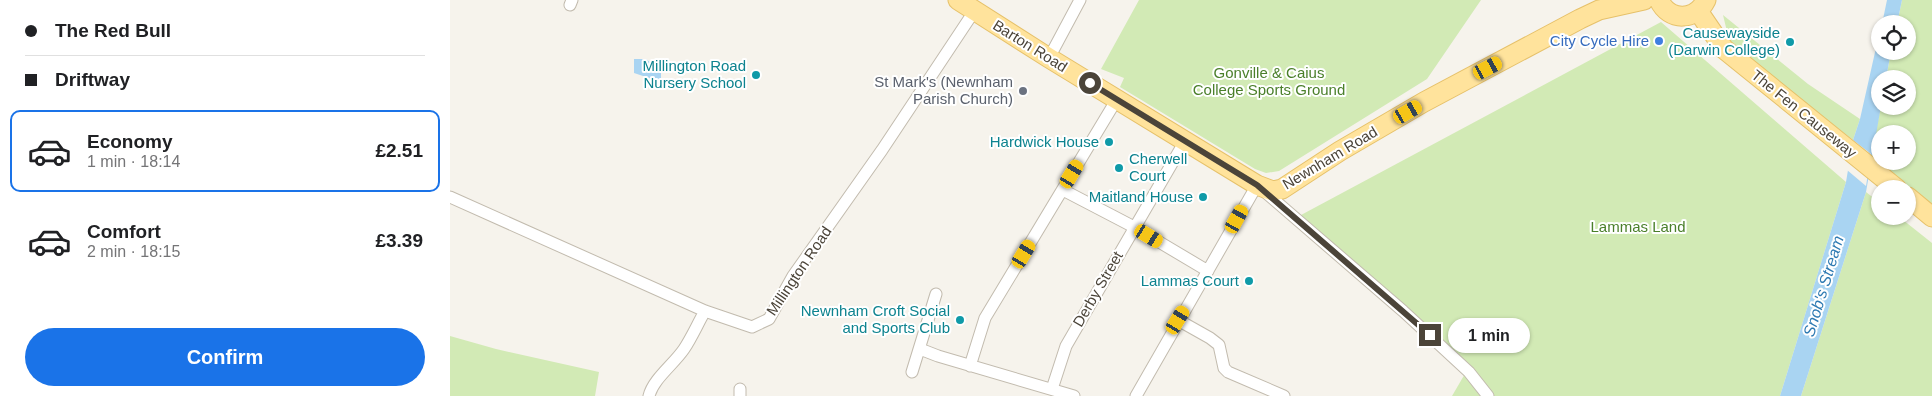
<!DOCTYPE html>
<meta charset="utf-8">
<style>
:root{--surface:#fff;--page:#f6f6f6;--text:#202124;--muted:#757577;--line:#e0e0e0;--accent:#1a73e8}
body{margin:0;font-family:Helvetica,sans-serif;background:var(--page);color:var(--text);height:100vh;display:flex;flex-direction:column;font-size:19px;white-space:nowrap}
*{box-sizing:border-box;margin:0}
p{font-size:16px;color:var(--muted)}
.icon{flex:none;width:28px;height:28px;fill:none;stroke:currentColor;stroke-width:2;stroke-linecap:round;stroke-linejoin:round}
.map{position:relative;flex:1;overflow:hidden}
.side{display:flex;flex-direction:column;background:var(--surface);width:450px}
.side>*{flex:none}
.hud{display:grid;align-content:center;height:110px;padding:0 25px;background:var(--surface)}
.controls{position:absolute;left:1421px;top:15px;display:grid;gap:10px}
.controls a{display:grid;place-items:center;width:45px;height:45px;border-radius:50%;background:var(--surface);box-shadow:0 1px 4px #0004;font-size:25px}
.end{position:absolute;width:22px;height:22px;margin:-11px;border:6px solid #4b4439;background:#fff;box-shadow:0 0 0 2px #fff}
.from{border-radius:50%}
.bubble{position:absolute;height:35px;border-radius:18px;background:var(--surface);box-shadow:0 1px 4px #0004;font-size:16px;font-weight:800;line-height:35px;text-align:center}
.car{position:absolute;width:15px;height:30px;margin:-15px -8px;border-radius:6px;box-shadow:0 0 4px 1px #0007;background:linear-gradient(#f5c518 24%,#345 0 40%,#f5c518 0 76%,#345 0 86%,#f5c518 0)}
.hud b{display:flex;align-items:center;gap:18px;height:48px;font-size:19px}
.hud b+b{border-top:1px solid var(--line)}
.hud i{width:12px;height:12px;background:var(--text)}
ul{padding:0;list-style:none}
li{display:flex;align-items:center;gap:15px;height:82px;margin:0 10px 8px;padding:0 15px;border:2px solid transparent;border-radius:10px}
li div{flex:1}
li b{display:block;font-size:19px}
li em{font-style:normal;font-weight:800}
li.on{border-color:var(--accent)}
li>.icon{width:45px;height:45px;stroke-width:1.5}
.cta{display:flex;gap:10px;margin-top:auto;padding:10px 25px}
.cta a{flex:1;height:58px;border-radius:30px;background:var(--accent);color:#fff;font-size:20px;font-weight:800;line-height:58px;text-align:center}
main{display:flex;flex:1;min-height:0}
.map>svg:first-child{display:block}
.green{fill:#d2eab5;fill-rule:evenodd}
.water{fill:#a9d4f2}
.pier{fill:#f6f3ec}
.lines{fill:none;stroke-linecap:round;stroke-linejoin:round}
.minor-casing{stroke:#c2bbae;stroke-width:13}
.primary-casing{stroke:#e6c16a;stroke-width:21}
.minor{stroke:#fff;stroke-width:11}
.primary{stroke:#ffe39c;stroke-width:19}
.route{stroke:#4b4439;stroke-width:6}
.shop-dot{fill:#3f7fe0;stroke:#fff;stroke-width:2}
.culture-dot{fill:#0f9aa8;stroke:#fff;stroke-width:2}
.worship-dot{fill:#6b7280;stroke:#fff;stroke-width:2}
.labels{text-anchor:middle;stroke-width:4;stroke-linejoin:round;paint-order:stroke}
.culture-label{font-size:15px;fill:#0d838f;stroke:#fff;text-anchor:end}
.shop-label{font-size:15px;fill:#366cbe;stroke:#fff;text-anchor:end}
.street-label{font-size:15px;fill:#4b4439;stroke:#fff}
.park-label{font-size:15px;fill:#4a7f2a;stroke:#fff}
.worship-label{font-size:15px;fill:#5b616d;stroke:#fff;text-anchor:end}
.water-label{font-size:16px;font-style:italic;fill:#2e7ab2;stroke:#fff}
</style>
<main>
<section class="side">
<div class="hud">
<b><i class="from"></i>The Red Bull</b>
<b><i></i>Driftway</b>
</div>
<ul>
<li class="on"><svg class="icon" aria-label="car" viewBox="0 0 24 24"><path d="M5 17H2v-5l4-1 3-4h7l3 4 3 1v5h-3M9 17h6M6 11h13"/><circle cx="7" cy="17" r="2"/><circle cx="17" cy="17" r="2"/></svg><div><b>Economy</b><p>1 min · 18:14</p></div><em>£2.51</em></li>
<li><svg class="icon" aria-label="car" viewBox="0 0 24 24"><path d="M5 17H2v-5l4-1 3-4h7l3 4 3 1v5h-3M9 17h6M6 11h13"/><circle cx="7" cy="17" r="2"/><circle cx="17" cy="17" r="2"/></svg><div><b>Comfort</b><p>2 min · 18:15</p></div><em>£3.39</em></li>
</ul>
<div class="cta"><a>Confirm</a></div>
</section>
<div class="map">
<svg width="1482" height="396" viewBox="0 0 1482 396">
<rect width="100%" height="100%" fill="#f6f3ec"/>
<path class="green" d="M 689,0 L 1031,0 L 977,79 L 829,171 L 816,173 L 805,169 L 670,87 L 674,78 L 651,69 Z
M 1452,0 L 1482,0 L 1482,206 L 1427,163 L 1421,154 L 1431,106 L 1458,106 L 1458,79 L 1436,79 L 1441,51 L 1458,51 L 1458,24 L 1447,24 ZM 1430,134 L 1458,134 L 1458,161 L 1430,161 Z
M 1273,15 L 1358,84 L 1410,119 L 1403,140 L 1280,44 Z
M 1211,22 L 1396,182 L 1330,396 L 1043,396 L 1014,361 L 851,215 Z
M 1416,192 L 1430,203 L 1430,216 L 1448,216 L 1482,243 L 1482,396 L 1351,396 Z
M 0,336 L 46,349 L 149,372 L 145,396 L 0,396 Z
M 1016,372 L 1034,396 L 1002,396 Z"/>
<path class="water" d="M 1437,0 L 1452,0 L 1447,24 L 1432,24 Z
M 1430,30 L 1430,51 L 1441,51 L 1436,79 L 1430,79 L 1431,106 L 1416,192 L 1351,396 L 1330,396 L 1396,182 L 1403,140 L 1410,119 Z
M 184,59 L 196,59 L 211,71 L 211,78 L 208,81 L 184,73 Z"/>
<path class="pier" d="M 1403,140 L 1421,154 L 1416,186 L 1397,170 Z"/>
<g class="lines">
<g class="minor-casing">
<path id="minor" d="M 120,5 L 122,0
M 599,58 L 630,0
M 613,190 L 684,227 L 758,271
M 0,197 L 255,311 L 302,327 L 319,319 L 343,276 L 432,150 L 525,10
M 728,320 L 760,338 L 769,345 L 774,368 L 778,372 L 834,396
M 470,349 L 488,356 L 624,396
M 520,366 L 535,318 L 667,99
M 462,372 L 486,294
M 290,389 L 290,396
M 602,389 L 616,346 L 735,141
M 199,396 C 203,379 224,364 234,349 C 242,337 248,323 255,311
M 686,396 L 807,185 L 953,311 L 1019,372 L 1038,396"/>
</g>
<g class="primary-casing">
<path id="primary" d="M 508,0 L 599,58 L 807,185 L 823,191 L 832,189 L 890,151 L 974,102 L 1130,19 L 1149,10 L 1194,0
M 1209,0 C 1219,22 1246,21 1256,0
M 1248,11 L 1274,49 L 1447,189
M 1458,197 L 1482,217"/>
</g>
<use href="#minor" class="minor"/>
<use href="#primary" class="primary"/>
</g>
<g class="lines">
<path class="route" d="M 640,83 L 807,185 L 980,335"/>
</g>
<circle class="shop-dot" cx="1209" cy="41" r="5"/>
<g class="culture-dot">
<circle cx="1340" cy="42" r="5"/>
<circle cx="306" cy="75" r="5"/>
<circle cx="659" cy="142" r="5"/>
<circle cx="669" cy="168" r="5"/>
<circle cx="753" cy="197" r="5"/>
<circle cx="799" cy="281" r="5"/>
<circle cx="510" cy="320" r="5"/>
</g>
<circle class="worship-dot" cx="573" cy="91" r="5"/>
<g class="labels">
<g class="culture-label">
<text x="1330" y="38">Causewayside<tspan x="1330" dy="17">(Darwin College)</tspan></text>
<text x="296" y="71">Millington Road<tspan x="296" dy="17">Nursery School</tspan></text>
<text x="649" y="147">Hardwick House</text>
<text x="679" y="164" text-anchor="start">Cherwell<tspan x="679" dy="17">Court</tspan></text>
<text x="743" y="202">Maitland House</text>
<text x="789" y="286">Lammas Court</text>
<text x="500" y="316">Newnham Croft Social<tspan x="500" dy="17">and Sports Club</tspan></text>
</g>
<g class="shop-label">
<text x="1199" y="46">City Cycle Hire</text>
</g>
<g class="street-label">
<text transform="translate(580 46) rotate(32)" y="5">Barton Road</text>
<text transform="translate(1354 114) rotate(39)" y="5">The Fen Causeway</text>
<text transform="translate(880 158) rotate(-31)" y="5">Newnham Road</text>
<text transform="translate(349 271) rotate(-56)" y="5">Millington Road</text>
<text transform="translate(648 289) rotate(-60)" y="5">Derby Street</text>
</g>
<g class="park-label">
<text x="819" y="78">Gonville &amp; Caius<tspan x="819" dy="17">College Sports Ground</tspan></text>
<text x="1188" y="232">Lammas Land</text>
</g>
<g class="worship-label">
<text x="563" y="87">St Mark's (Newnham<tspan x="563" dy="17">Parish Church)</tspan></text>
</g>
<g class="water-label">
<text transform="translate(1373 286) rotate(-73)" y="6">Snob's Stream</text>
</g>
</g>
</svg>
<div class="controls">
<a><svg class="icon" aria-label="locate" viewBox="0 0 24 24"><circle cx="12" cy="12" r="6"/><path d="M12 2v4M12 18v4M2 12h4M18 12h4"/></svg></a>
<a><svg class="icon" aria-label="layers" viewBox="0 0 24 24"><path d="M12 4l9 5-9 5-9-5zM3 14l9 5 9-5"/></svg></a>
<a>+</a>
<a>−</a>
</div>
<i class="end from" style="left:640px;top:83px"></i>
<i class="end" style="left:980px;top:335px"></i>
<div class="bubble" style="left:998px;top:318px;width:82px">1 min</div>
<i class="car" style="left:1038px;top:68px;rotate:62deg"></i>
<i class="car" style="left:958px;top:112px;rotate:60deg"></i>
<i class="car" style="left:622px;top:174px;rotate:31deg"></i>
<i class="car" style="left:787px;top:219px;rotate:29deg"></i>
<i class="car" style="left:699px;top:236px;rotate:121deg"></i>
<i class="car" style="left:574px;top:254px;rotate:31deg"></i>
<i class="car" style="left:728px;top:320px;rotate:31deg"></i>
</div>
</main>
